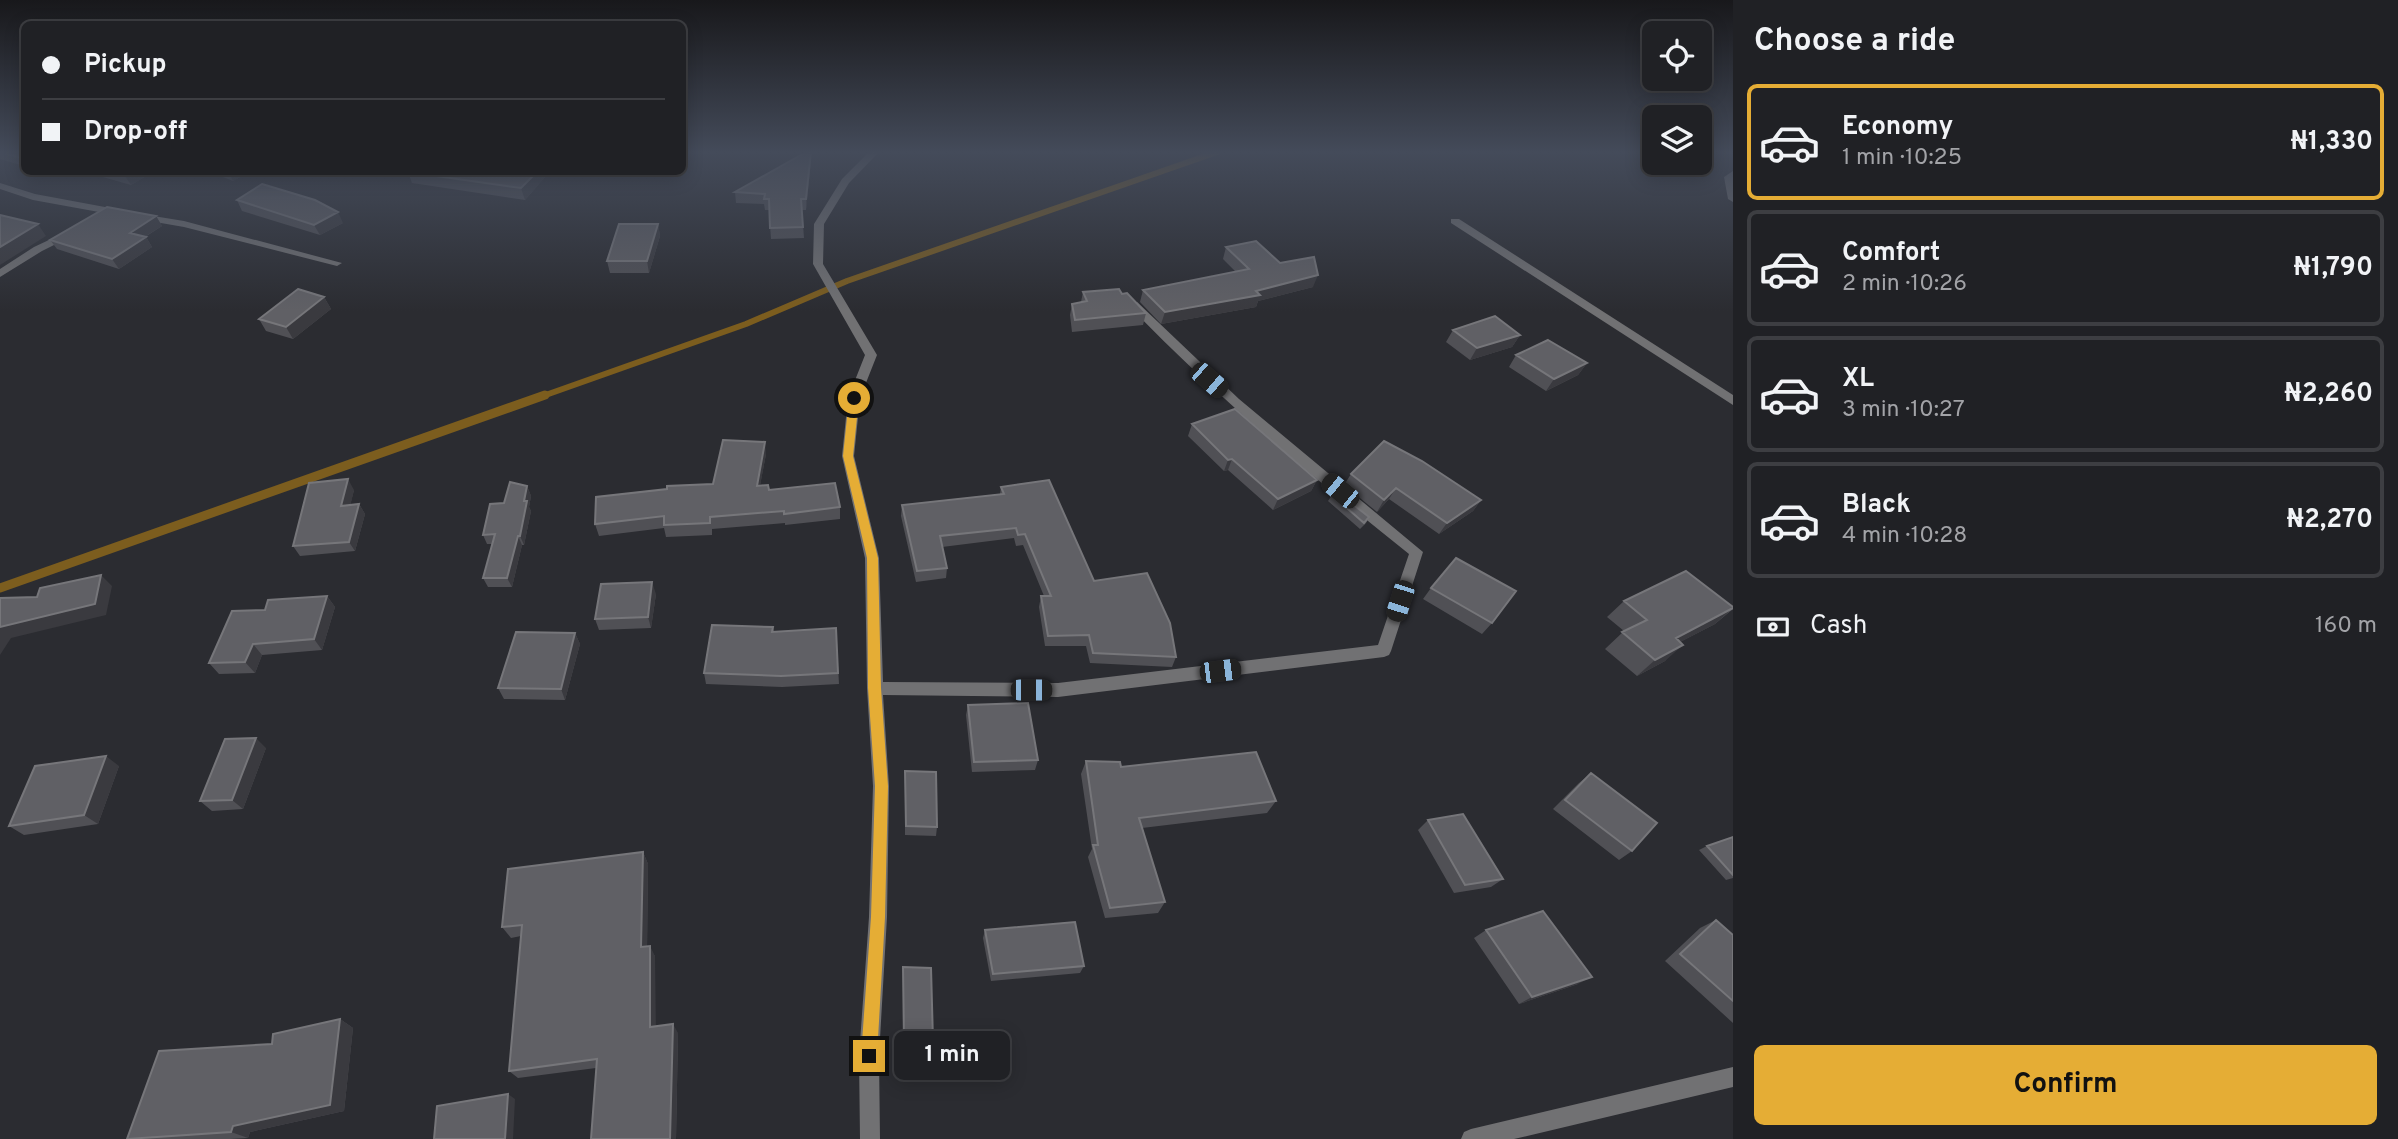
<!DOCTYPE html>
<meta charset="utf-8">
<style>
:root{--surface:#202125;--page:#28292d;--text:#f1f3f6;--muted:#a2a3a7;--line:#3d3e42;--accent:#e5ad35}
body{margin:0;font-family:Overpass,sans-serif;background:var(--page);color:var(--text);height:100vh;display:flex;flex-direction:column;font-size:26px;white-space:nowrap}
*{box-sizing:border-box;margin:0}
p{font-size:23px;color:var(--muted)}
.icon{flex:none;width:38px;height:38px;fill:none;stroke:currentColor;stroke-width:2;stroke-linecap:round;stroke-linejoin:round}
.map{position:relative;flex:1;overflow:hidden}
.drawer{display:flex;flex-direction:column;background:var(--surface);width:665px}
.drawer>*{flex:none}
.banner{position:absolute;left:21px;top:21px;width:665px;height:154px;border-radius:10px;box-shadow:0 4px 18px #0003,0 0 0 2px var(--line);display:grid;align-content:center;height:154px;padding:0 21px;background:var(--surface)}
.controls{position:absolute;left:1642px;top:21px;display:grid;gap:14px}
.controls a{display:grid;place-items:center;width:70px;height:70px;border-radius:10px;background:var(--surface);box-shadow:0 4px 18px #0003,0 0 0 2px var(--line);font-size:35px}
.end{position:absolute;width:32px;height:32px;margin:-16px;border:9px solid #e5ad35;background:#111;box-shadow:0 0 0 4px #111}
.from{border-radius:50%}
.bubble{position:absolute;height:49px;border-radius:10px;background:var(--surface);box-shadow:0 4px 18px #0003,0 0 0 2px var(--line);font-size:23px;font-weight:700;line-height:49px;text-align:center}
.car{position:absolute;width:21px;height:42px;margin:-21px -10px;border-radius:9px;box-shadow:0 0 5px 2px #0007;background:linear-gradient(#222 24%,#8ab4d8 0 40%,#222 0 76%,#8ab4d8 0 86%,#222 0)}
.banner b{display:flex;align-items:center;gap:24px;height:66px;font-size:26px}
.banner b+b{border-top:2px solid var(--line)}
.banner i{width:18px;height:18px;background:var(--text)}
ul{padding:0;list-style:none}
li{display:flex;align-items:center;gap:21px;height:116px;margin:0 14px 10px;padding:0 7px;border:4px solid var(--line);border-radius:10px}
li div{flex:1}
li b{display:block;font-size:26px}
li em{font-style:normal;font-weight:700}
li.on{border-color:var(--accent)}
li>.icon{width:63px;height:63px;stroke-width:1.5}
h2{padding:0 21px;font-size:32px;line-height:84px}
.pay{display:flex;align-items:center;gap:18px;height:77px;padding:0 21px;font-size:26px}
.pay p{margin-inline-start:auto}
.cta{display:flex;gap:14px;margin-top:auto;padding:14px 21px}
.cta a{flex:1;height:80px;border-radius:10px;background:var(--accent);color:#111;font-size:28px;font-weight:700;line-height:80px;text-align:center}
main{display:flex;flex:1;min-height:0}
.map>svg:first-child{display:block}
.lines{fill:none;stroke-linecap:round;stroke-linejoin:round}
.stream-far1{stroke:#7c5d1e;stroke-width:6}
.stream{stroke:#7c5d1e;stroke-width:9}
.minor{fill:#717173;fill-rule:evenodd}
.wall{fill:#505055}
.shaded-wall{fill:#3a3a3f}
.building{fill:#606065;stroke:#76767a;stroke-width:2}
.route{fill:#e5ad35}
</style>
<main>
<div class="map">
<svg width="1733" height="1139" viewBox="0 0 1733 1139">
<rect width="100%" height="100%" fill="#2b2c31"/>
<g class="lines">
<path class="stream-far1" d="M 540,397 L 746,324 L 847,281 L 1220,151"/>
<path class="stream" d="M 0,588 L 545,395"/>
<path class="minor" d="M 870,151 L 880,151 L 849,183 L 824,224 L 823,264 L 877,355 L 860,398 L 854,456 L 879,558 L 883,682 L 1058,683 L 1378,645 L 1409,554 C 1311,476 1216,396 1129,306 L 1129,302 L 1137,302 L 1239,399 L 1423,552 L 1391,651 L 1389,655 L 1384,657 L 1058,697 L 883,695 L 889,786 L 887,917 L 879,1056 L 880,1139 L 860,1139 L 859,1056 L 869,917 L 873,786 L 867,688 L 865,558 L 842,456 L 848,398 L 865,355 L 813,264 L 814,224 L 842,179 Z
M 1733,171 L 1733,202 L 1728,199 L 1724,177 Z
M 0,183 L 35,194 L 121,210 L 126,213 L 121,216 L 33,200 L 0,189 Z
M 141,214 L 184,221 L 342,263 L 337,266 L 184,227 L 138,219 L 136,217 Z
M 1451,219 L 1459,219 L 1733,395 L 1733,405 L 1451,223 Z
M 68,231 L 73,234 L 72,236 L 42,251 L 0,277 L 0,269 L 34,247 Z
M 1733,1067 L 1733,1087 L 1514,1139 L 1461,1139 L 1464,1132 L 1471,1129 Z"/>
</g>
<path class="wall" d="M 0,151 L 24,151 L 24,166 L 0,159 Z
M 811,151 L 811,160 L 806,210 L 802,210 L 804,238 L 771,239 L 769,210 L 765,210 L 764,204 L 736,203 L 735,192 Z
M 43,172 L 63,172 L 55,175 Z
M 85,172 L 153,172 L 131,185 Z
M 210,172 L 249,172 L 233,181 Z
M 408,172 L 543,172 L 545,177 L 525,200 L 412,183 Z
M 237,200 L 343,223 L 320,235 L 242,211 Z
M 156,216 L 162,226 L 145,237 L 146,237 L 152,247 L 119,269 L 57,249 L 50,240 Z
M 658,224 L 660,236 L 649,273 L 610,273 L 607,261 Z
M 1226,247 L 1280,263 L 1313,287 L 1258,301 L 1256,307 L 1161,324 L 1140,302 L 1143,290 L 1236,272 L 1223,259 Z
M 1083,292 L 1122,294 L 1146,313 L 1143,325 L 1072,332 L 1070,315 L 1072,304 L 1081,302 Z
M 324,297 L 331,309 L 293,339 L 266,331 L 259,319 Z
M 1453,330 L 1520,335 L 1512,347 L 1470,360 L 1446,342 Z
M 1516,355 L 1587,363 L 1578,375 L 1546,391 L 1509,367 Z
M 1192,424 L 1317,480 L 1311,491 L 1273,510 L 1228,470 L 1224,471 L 1188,436 Z
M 766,454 L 760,485 L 769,490 L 840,507 L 840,519 L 785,525 L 785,523 L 712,529 L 712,535 L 666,537 L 664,528 L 599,536 L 595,524 L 713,484 Z
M 1351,474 L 1481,500 L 1473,511 L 1439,534 L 1389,499 L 1377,512 L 1344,485 Z
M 527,486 L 531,496 L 529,507 L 531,511 L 524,545 L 522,545 L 512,587 L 488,587 L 483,578 L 493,544 L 487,544 L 483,535 L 504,503 Z
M 1001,487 L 1094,581 L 1176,657 L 1172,667 L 1090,663 L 1086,646 L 1045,646 L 1039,607 L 1041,596 L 1044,596 L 1023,545 L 1016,546 L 1014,538 L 942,547 L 947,568 L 946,578 L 916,582 L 901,516 L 902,505 L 1000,494 Z
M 354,490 L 350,505 L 359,504 L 365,514 L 355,551 L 300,556 L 293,546 Z
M 1332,495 L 1369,517 L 1366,523 L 1360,529 L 1328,501 Z
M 1431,588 L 1492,623 L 1482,634 L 1423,599 Z
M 656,594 L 651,628 L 599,630 L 595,619 Z
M 327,596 L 335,607 L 322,650 L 262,655 L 255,673 L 219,674 L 209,663 L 265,610 Z
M 1624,601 L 1733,609 L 1715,624 L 1680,642 L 1665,661 L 1637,676 L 1605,649 L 1624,631 L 1607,617 Z
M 773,627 L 774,632 L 836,628 L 839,684 L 782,687 L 706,684 L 704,673 Z
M 575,633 L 580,644 L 565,700 L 504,699 L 498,688 Z
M 968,705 L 1038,760 L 1035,770 L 972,772 L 966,715 Z
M 266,748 L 243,809 L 212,811 L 200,801 Z
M 1086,761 L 1121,767 L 1276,801 L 1267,813 L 1142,828 L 1165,902 L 1158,913 L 1105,918 L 1088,857 L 1092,849 L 1081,774 Z
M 119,766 L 98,824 L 24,835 L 9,826 Z
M 905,771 L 937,827 L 936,836 L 905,835 Z
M 1591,773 L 1632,851 L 1619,860 L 1553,809 L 1579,783 Z
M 1428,820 L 1503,879 L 1491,887 L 1454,893 L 1418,830 Z
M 1733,837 L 1733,878 L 1726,880 L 1699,850 L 1707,846 Z
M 643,852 L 648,864 L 647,947 L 655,956 L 655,1026 L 678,1033 L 676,1139 L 591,1139 L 596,1068 L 518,1078 L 509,1071 L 521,936 L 511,938 L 502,927 Z
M 1716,920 L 1733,935 L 1733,1023 L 1665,961 L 1700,928 Z
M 985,930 L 1084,966 L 1080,973 L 991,981 L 983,938 Z
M 1486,930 L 1578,984 L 1519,1004 L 1474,938 Z
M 903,967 L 933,1041 L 932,1048 L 903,1048 Z
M 340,1019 L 353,1028 L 344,1111 L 250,1132 L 248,1138 L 230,1139 L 127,1139 Z"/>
<path class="shaded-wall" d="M 811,151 L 811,160 L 806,210 L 806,199 Z
M 53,172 L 63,172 L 55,175 Z
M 133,172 L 153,172 L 131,185 L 125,176 Z
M 232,172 L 249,172 L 233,181 L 229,173 Z
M 537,172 L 543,172 L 545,177 L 525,200 L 521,188 Z
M 338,212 L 343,223 L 320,235 L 314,225 Z
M 156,216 L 162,226 L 136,242 L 130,233 Z
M 38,224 L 46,236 L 0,265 L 0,247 Z
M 658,224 L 660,236 L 649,273 L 647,261 Z
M 146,237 L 152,247 L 119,269 L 112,259 Z
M 1318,275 L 1313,287 L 1258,301 L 1256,307 L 1161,324 L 1165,312 L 1256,291 Z
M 324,297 L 331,309 L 293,339 L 286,327 Z
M 1520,335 L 1512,347 L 1470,360 L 1477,348 Z
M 1587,363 L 1578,375 L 1546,391 L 1554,379 Z
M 765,442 L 766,454 L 758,497 L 757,486 Z
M 1232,459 L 1228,470 L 1224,471 L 1228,460 Z
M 348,479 L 354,490 L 348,516 L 341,506 Z
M 1317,480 L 1311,491 L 1273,510 L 1278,499 Z
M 527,486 L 531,496 L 529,507 L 531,511 L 524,545 L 520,536 Z
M 1396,488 L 1389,499 L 1377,512 L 1384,500 Z
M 1481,500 L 1473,511 L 1439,534 L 1447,523 Z
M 359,504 L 365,514 L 355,551 L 349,542 Z
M 518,536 L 522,545 L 512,587 L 507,578 Z
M 101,575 L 112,586 L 106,615 L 11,638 L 0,655 L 0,627 Z
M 652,582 L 656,594 L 651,628 L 648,617 Z
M 327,596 L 335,607 L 322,650 L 314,639 Z
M 1733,608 L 1715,624 L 1657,654 L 1676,638 Z
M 575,633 L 580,644 L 565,700 L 561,689 Z
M 253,644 L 262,655 L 255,673 L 245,662 Z
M 1683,645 L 1665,661 L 1637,676 L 1655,660 Z
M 256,738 L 266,748 L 243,809 L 232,800 Z
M 106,756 L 119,766 L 98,824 L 84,815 Z
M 643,852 L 648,864 L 647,957 L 641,947 Z
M 650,946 L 655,956 L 656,1035 L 650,1027 Z
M 1592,977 L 1578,984 L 1519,1004 L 1532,997 Z
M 340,1019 L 353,1028 L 344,1111 L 250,1132 L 248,1138 L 231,1132 L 233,1126 Z
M 673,1024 L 678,1033 L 676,1139 L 670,1139 Z
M 508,1094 L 515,1099 L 513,1139 L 505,1139 Z"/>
<path class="building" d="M 0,151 L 24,151 L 24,159 L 0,152 Z
M 808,151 L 811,151 L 806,199 L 801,199 L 803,227 L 770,228 L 769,199 L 764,199 L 765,194 L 735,192 Z
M 110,172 L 133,172 L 125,176 Z
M 408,172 L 537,172 L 521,188 Z
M 262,184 L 315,200 L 338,212 L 314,225 L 237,200 Z
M 107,207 L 156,216 L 130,233 L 146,237 L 112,259 L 50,240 Z
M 0,215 L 38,224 L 0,247 Z
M 619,224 L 658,224 L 647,261 L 607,261 Z
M 1256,241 L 1280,263 L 1314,257 L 1318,275 L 1256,291 L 1260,295 L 1165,312 L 1143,290 L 1249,269 L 1226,247 Z
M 298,289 L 324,297 L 286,327 L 259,319 Z
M 1119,289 L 1122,294 L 1127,293 L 1146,313 L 1075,320 L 1072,304 L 1087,301 L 1083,292 Z
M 1495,316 L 1520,335 L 1477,348 L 1453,330 Z
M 1548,340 L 1587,363 L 1554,379 L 1516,355 Z
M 1235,409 L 1317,480 L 1278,499 L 1232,459 L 1228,460 L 1192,424 Z
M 723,440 L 765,442 L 757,486 L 768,485 L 769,490 L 835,483 L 840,507 L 784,514 L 784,511 L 710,517 L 710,523 L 664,525 L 664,516 L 595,524 L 596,497 L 667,489 L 667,486 L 713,484 Z
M 1384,441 L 1422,461 L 1481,500 L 1447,523 L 1396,488 L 1384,500 L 1351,474 Z
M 348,479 L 341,506 L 359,504 L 349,542 L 293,546 L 309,483 Z
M 1049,480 L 1094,581 L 1147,573 L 1170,623 L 1176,657 L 1093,653 L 1089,635 L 1048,636 L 1041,596 L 1051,596 L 1025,534 L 1018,535 L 1016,528 L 940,536 L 947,568 L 917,571 L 902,505 L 1004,494 L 1001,487 Z
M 510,482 L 527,486 L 524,501 L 527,501 L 520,536 L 518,536 L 507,578 L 483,578 L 495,534 L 483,535 L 490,504 L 504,503 Z
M 1336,491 L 1369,517 L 1364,523 L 1332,495 Z
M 1456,558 L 1516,591 L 1492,623 L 1431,588 Z
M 1686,571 L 1733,607 L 1733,608 L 1676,638 L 1683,645 L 1655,660 L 1622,632 L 1647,620 L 1624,601 Z
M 101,575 L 95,604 L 0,627 L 0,598 L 37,597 L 40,588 Z
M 652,582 L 648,617 L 595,619 L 601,584 Z
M 327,596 L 314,639 L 253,644 L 245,662 L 209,663 L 232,611 L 265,610 L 268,600 Z
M 712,625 L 773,627 L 772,632 L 836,628 L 838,673 L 781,676 L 704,673 Z
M 516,632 L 575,633 L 561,689 L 498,688 Z
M 1028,703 L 1038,760 L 974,762 L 968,705 Z
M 256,738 L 232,800 L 200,801 L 225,739 Z
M 1256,752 L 1276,801 L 1139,818 L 1165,902 L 1110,908 L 1093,845 L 1098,845 L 1086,761 L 1120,762 L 1121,767 Z
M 106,756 L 84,815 L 9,826 L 35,766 Z
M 905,771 L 936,772 L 937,827 L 906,826 Z
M 1591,773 L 1657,823 L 1632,851 L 1565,800 Z
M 1463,814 L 1503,879 L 1465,885 L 1428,820 Z
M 1733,837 L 1733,875 L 1707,846 Z
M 643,852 L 641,947 L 650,946 L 650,1027 L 673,1024 L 670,1139 L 591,1139 L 597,1059 L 509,1071 L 522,925 L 502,927 L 508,869 Z
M 1543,911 L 1592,977 L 1532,997 L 1486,930 Z
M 1716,920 L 1733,935 L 1733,1001 L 1680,954 Z
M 1075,922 L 1084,966 L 993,974 L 985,930 Z
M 903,967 L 931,968 L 933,1041 L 904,1042 Z
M 340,1019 L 330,1105 L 233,1126 L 231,1132 L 127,1139 L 159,1051 L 272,1044 L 273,1034 Z
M 508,1094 L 505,1139 L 434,1139 L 437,1106 Z"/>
<linearGradient id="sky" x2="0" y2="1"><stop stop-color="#18181b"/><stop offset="0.49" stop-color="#444b5a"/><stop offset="1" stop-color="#444b5a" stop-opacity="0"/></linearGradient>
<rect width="1733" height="311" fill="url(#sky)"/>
<path class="route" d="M 854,395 L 859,398 L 853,456 L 878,558 L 881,688 L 888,786 L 885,917 L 877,1056 L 874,1061 L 869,1064 L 863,1061 L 861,1056 L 871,917 L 875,786 L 868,688 L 867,558 L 843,456 L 849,398 Z"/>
</svg>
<div class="controls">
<a><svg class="icon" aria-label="locate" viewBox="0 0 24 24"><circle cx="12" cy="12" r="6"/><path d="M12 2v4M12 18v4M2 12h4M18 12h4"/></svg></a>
<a><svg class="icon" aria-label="layers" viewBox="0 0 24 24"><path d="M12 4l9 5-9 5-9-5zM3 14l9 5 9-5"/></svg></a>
</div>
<i class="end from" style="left:854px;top:398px"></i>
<i class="end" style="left:869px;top:1056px"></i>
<div class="bubble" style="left:894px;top:1031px;width:116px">1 min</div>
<i class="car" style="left:1209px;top:380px;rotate:131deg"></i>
<i class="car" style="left:1340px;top:491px;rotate:309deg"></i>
<i class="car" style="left:1400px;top:601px;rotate:198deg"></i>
<i class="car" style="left:1220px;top:671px;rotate:83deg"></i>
<i class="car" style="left:1031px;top:690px;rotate:90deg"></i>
<div class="banner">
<b><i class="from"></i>Pickup</b>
<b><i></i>Drop-off</b>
</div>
</div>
<section class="drawer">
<h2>Choose a ride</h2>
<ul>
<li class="on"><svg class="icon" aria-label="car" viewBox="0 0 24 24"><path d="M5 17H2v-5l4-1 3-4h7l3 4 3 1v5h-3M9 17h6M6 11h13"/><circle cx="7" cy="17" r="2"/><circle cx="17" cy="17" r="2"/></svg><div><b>Economy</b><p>1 min · 10:25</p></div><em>₦1,330</em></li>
<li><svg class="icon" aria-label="car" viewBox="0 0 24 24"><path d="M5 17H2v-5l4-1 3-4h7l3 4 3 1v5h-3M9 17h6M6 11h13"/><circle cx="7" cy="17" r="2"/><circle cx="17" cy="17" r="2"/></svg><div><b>Comfort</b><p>2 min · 10:26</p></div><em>₦1,790</em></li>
<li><svg class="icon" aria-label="car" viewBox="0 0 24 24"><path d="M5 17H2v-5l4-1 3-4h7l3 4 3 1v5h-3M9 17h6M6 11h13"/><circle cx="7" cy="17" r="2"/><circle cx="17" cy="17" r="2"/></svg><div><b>XL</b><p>3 min · 10:27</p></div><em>₦2,260</em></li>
<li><svg class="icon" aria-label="car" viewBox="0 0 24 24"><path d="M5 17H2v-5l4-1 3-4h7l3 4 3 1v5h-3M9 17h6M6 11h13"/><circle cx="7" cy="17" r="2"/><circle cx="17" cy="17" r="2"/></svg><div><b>Black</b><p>4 min · 10:28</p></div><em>₦2,270</em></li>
</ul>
<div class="pay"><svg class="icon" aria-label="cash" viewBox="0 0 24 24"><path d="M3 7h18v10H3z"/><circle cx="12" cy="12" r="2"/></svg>Cash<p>160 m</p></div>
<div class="cta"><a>Confirm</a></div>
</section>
</main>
